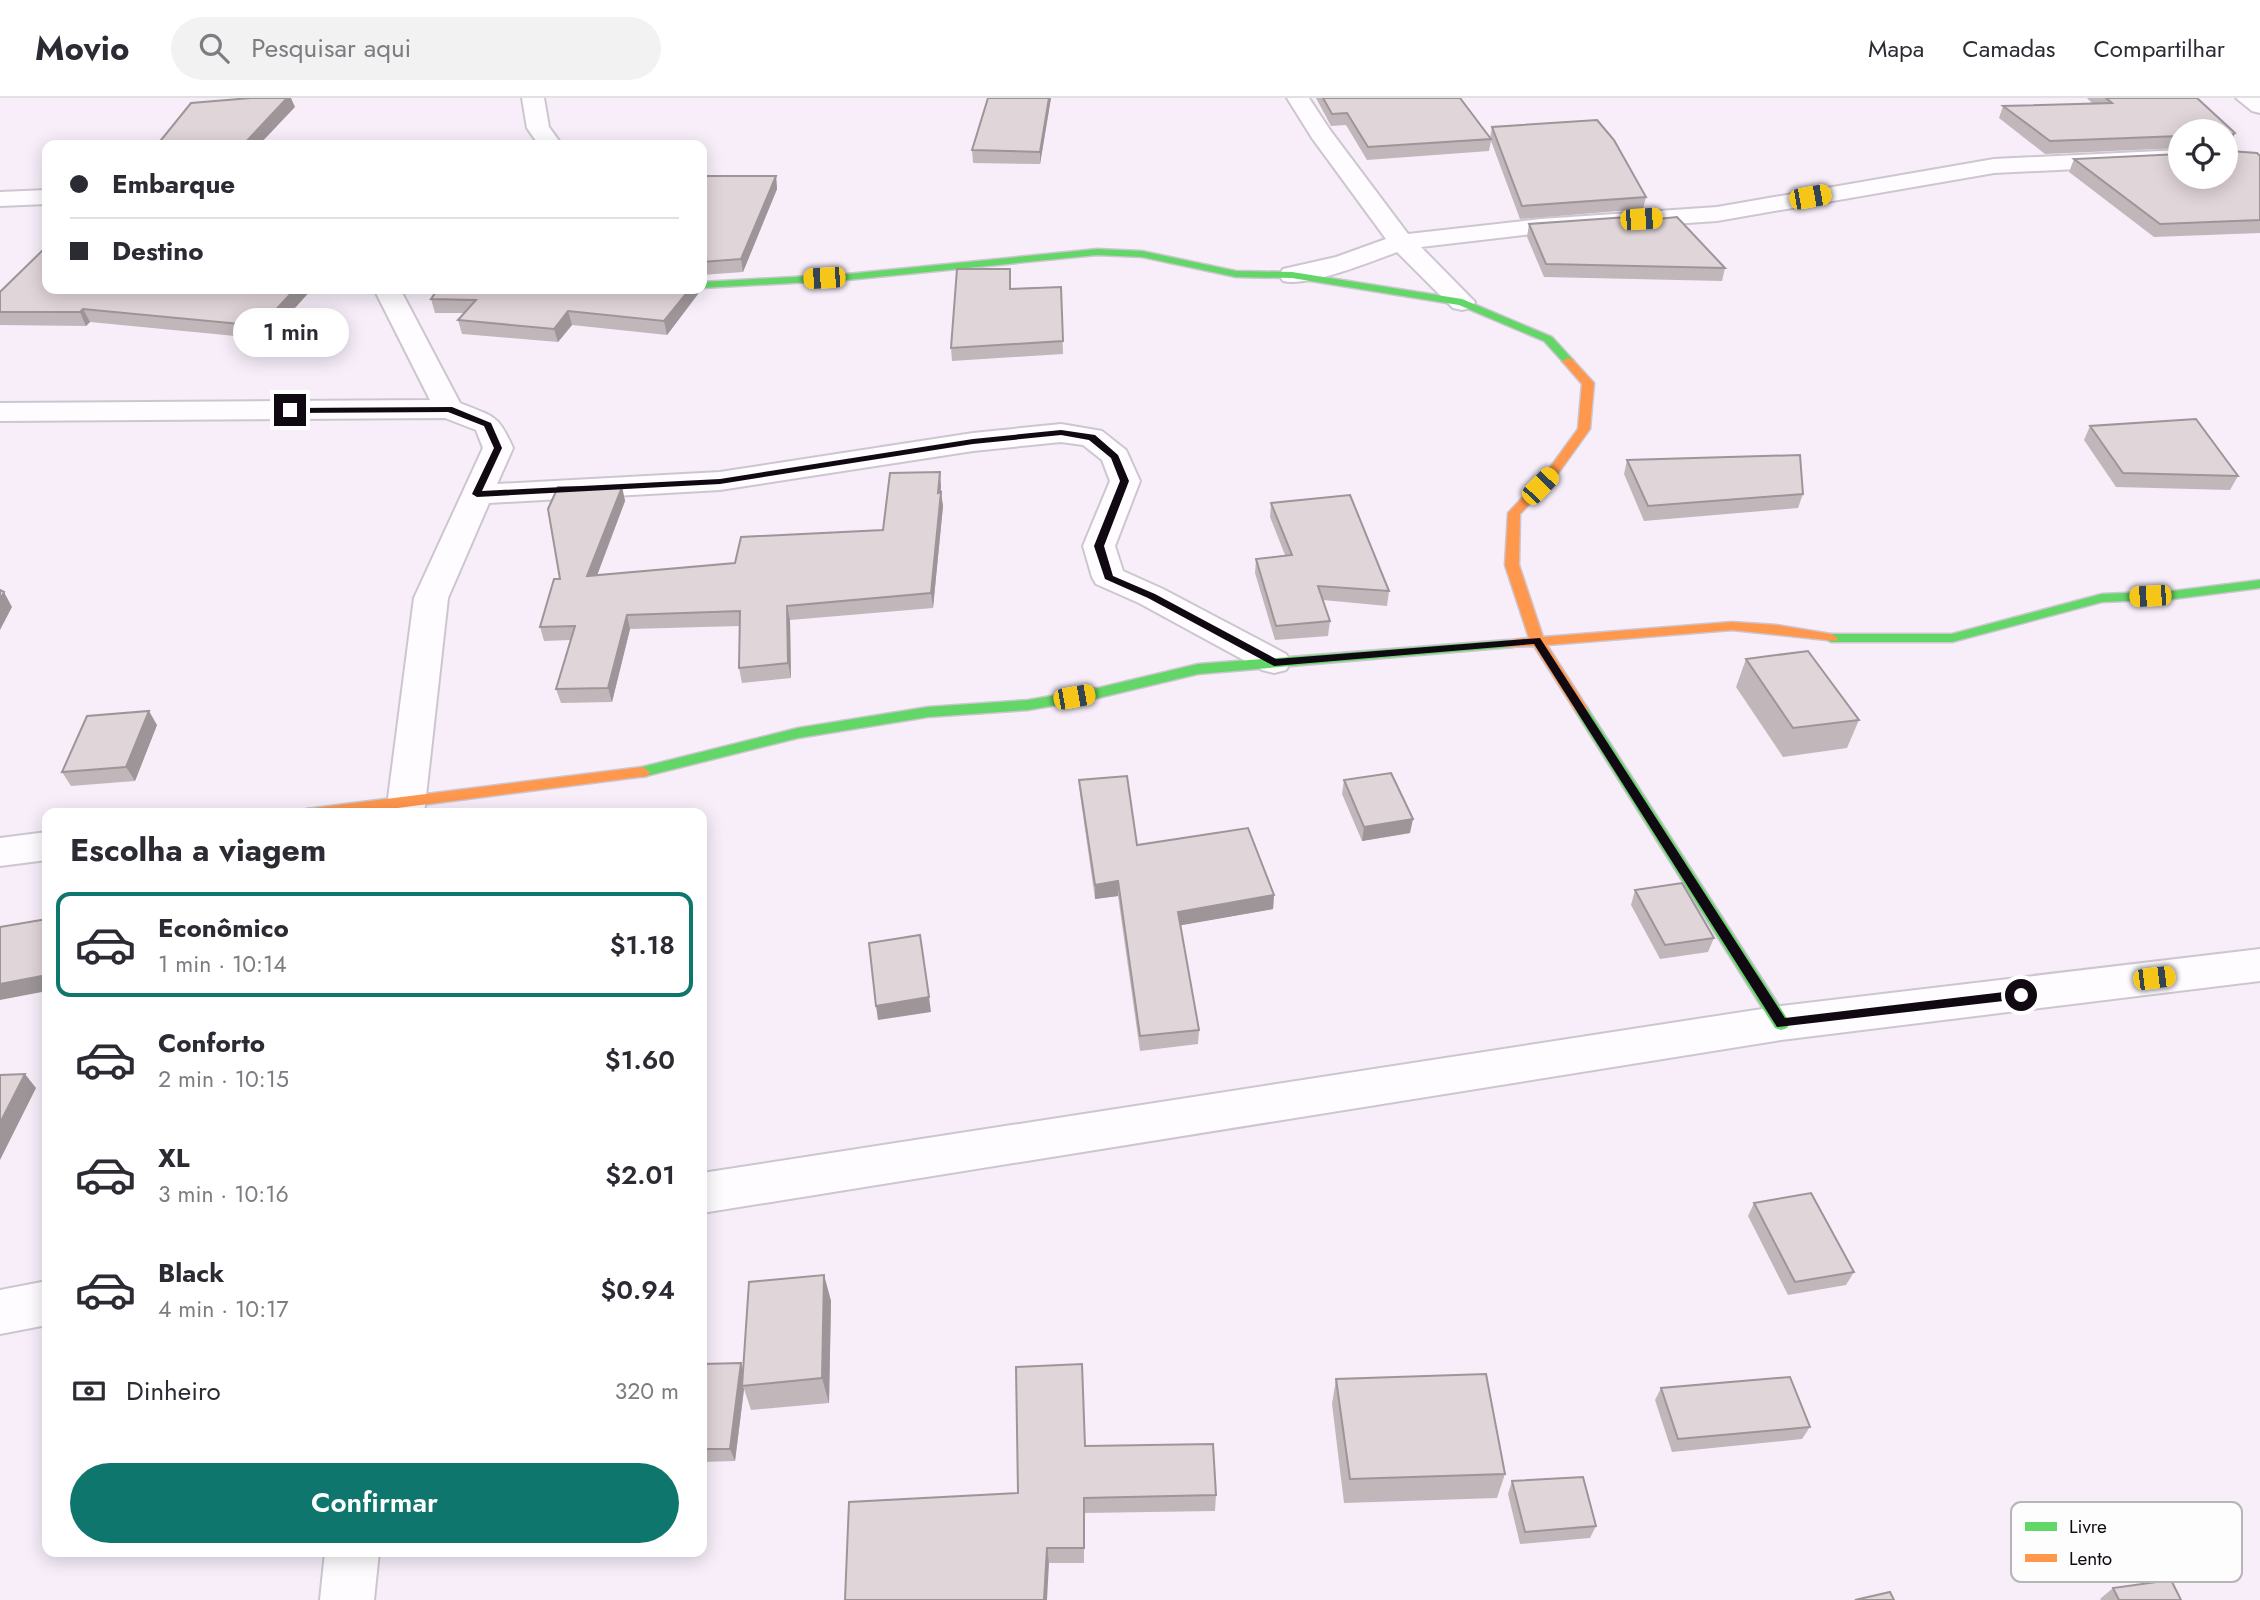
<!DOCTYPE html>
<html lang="pt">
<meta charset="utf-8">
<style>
:root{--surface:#fff;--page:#f2f2f3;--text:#2b2b33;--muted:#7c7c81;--line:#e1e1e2;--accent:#0f766e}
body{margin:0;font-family:Jost,sans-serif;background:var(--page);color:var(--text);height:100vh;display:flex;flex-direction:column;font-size:26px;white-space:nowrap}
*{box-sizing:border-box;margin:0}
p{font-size:23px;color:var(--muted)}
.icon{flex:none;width:38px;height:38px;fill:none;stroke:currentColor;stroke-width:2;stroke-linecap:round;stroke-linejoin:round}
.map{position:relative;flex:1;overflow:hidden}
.panel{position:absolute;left:42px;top:710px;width:665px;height:749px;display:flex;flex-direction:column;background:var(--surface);border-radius:14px;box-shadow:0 4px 18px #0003}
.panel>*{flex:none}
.top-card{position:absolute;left:42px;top:42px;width:665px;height:154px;border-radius:14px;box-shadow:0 4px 18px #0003;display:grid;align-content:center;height:154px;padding:0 28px;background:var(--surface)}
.controls{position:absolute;left:2168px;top:21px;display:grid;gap:14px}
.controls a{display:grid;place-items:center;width:70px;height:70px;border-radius:50%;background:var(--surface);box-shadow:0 4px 18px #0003;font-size:35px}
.end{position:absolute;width:32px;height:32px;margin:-16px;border:9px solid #100912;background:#fff;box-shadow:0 0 0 4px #fff}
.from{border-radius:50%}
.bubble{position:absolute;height:49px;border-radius:24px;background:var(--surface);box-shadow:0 4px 18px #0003;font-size:23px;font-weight:600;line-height:49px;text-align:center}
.car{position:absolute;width:21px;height:42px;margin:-21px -10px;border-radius:9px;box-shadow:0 0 5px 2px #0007;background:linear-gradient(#f5c518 24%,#345 0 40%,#f5c518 0 76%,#345 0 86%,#f5c518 0)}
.top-card b{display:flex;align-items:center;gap:24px;height:66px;font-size:26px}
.top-card b+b{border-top:2px solid var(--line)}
.top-card i{width:18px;height:18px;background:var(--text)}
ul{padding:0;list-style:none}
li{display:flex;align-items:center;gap:21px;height:105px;margin:0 14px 10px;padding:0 14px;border:4px solid transparent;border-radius:14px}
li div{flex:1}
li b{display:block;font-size:26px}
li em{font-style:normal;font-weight:600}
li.selected{border-color:var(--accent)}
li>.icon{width:63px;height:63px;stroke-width:1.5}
h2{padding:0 28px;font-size:32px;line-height:84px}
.pay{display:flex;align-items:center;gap:18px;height:77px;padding:0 28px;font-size:26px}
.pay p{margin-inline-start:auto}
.action{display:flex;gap:14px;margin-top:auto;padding:14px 28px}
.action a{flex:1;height:80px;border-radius:42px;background:var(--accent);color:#fff;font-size:28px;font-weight:600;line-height:80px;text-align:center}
header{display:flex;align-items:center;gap:42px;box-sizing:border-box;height:98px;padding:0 35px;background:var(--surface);border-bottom:2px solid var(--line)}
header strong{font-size:33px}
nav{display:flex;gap:38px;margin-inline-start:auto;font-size:24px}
.search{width:490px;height:63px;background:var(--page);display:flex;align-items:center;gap:18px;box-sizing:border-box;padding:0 24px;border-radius:38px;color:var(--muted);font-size:26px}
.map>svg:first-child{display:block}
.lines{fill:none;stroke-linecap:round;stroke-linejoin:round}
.street-casing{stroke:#cdc6d0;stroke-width:4}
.fast-casing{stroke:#cdc6d0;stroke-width:3}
.slow-casing{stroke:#cdc6d0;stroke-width:3}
.street{fill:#fefcfe;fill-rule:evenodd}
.fast{fill:#63d668;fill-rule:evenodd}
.slow{fill:#ff974d;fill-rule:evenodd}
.wall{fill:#c1b7bb}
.shaded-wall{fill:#9d9598}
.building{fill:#e0d5d9;stroke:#9d9598;stroke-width:2}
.route{fill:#100912}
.key{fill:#fdfdfd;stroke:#b6b4b6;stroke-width:2}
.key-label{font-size:19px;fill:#100912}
</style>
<header>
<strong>Movio</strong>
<div class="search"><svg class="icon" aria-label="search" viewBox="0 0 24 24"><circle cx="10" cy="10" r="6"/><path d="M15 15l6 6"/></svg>Pesquisar aqui</div>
<nav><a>Mapa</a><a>Camadas</a><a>Compartilhar</a></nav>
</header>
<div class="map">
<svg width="2260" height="1502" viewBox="0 0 2260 1502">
<rect width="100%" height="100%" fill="#f7eefa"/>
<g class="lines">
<g class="street-casing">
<path id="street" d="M 522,0 L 544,0 L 549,29 L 562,47 L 539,47 L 527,30 Z
M 1287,0 L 1309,0 L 1330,32 L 1408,136 L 1541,121 L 1717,109 L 1994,61 L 2180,52 L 2180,66 L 1994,75 L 1717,123 L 1541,135 L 1421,149 L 1475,204 L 1471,210 L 1462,212 L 1453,210 L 1397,154 C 1370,164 1309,189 1283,183 L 1279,177 L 1283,171 L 1336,159 L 1386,141 L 1312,40 Z
M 2236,0 L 2260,0 L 2260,15 L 2252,13 Z
M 47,92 L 47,106 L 0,108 L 0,94 Z
M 374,191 L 400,191 L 460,305 C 494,319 498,316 513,350 L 497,386 L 720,374 L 973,335 L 1061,326 L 1102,333 L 1126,352 L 1140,383 L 1115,448 L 1123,473 L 1163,491 L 1286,556 L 1291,564 L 1286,572 L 1274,575 L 1262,572 L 1139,505 L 1096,486 L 1092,479 L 1083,448 L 1110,383 L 1102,362 L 1083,347 L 1061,344 L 973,353 L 720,392 L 489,405 L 448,500 L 424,716 L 386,716 L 414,500 L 483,350 L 476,332 L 445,320 L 0,323 L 0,305 L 430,302 Z
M 47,734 L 47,762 L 0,768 L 0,740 Z
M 2260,851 L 2260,883 L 1781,942 L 702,1115 L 702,1075 L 1781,908 Z
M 47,1183 L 47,1227 L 0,1236 L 0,1192 Z
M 325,1454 L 379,1454 L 374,1502 L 320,1502 Z"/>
</g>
<g class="fast-casing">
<path id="fast" d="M 1097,151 L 1142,153 L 1236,173 L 1292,174 L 1462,201 L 1552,239 L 1574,263 L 1564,265 L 1544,243 L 1459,207 L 1292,180 L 1236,179 L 1142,159 L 1097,157 L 847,182 L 702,190 L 702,184 L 847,176 Z
M 2260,482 L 2260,490 L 2173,501 L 2102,504 L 1952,544 L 1831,544 L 1824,540 L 1831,536 L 1952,536 L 2102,496 L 2173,493 Z
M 1508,542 L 1513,543 L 1515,546 L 1513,549 L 1198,576 L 1098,600 L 1028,612 L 928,619 L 798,640 L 642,679 L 634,674 L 642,669 L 798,630 L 928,609 L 1028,602 L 1098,590 L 1198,566 Z
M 1581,606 L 1586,608 L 1787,920 L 1790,925 L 1787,930 L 1781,932 L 1775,930 L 1574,611 Z"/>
</g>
<g class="slow-casing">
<path id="slow" d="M 1568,260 L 1572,261 L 1594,285 L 1590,331 L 1557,377 L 1520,416 L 1519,467 L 1543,539 L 1732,524 L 1776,527 L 1831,536 L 1838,540 L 1836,543 L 1732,532 L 1547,547 L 1588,611 L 1581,616 L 1576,614 L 1534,548 L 1503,549 L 1501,546 L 1503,543 L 1529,540 L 1505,467 L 1508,415 L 1549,371 L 1578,331 L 1582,286 L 1562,263 Z
M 642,669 L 650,674 L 647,678 L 351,716 L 298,716 L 306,711 Z"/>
</g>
<use href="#street" class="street"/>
<use href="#fast" class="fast"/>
<use href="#slow" class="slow"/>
</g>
<path class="wall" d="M 988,0 L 1051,0 L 1040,66 L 973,65 L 972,52 Z
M 1316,0 L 1460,0 L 1490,40 L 1492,29 L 1646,99 L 1643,111 L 1520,121 L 1491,43 L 1489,53 L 1367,62 L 1346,27 L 1331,28 Z
M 2087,0 L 2197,0 L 2235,35 L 2230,47 L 2230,53 L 2257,55 L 2260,58 L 2260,135 L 2154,139 L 2069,74 L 2074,61 L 2180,56 L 2180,79 L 2226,79 L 2226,33 L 2180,33 L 2180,50 L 2045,56 L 1999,20 L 2003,8 L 2093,6 Z
M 776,78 L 777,91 L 743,174 L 702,177 L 702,81 Z
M 1658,121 L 1725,170 L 1722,183 L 1544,179 L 1527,139 L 1529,126 Z
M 1010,171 L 1011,190 L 1061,189 L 1063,256 L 952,263 L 951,250 Z
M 47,191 L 312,191 L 267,241 L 90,224 L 86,228 L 0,227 L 0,194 Z
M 698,196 L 667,237 L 572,227 L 558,244 L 462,236 L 458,222 L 464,215 L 435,215 L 431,201 Z
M 2090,328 L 2238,378 L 2230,392 L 2116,389 L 2084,342 Z
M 1627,362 L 1803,396 L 1798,410 L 1644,423 L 1624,376 Z
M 940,374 L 940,394 L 943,408 L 933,510 L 790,522 L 791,580 L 742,585 L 739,570 L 740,528 L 630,531 L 612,604 L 561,605 L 556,591 L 570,542 L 544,543 L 540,529 L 622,389 L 625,403 L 597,478 L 735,465 L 883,432 Z
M 1271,405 L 1389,493 L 1387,508 L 1323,502 L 1330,523 L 1328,538 L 1275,542 L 1255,475 L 1256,461 L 1285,457 L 1270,419 Z
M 1746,561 L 1859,622 L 1847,650 L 1783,659 L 1736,589 Z
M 157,627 L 135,683 L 71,688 L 62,674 Z
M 1079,682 L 1137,747 L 1274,797 L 1273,811 L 1180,827 L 1199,932 L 1198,946 L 1140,953 L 1118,798 L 1095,801 L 1080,696 Z
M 1344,682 L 1410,735 L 1362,743 L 1342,696 Z
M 1635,792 L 1714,840 L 1708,854 L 1660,861 L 1631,807 Z
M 1754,1105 L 1854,1174 L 1846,1187 L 1788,1197 L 1748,1118 Z
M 824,1177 L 831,1203 L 829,1305 L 751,1312 L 744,1291 L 735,1363 L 702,1364 L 702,1266 L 743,1272 Z
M 1336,1281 L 1505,1376 L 1497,1400 L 1344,1405 L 1332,1306 Z
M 1661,1290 L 1810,1329 L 1802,1341 L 1672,1354 L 1655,1302 Z
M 1085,1348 L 1216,1397 L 1215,1413 L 1084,1415 L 1084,1465 L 1049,1465 L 1018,1395 Z
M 1512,1383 L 1596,1428 L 1590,1440 L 1520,1446 L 1508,1396 Z
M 2113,1490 L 2181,1502 L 2101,1502 L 2100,1501 Z"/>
<path class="shaded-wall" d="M 287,0 L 291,0 L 295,9 L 259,47 L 243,47 Z
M 1049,0 L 1051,0 L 1040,66 L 1040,54 Z
M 2235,35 L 2229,47 L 2229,38 Z
M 776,78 L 777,91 L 743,174 L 741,161 Z
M 295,191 L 312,191 L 267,241 L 261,228 Z
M 690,191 L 697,191 L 698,196 L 667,237 L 664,223 Z
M 83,211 L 90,224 L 86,228 L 80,214 Z
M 568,213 L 572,227 L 558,244 L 554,231 Z
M 940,374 L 941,388 L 940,409 L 938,395 Z
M 622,389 L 625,403 L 591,493 L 587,478 Z
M 941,394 L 943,408 L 933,510 L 931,495 Z
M 4,494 L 12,509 L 0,532 L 0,502 Z
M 787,508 L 790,522 L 791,580 L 788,565 Z
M 627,517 L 630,531 L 612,604 L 608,590 Z
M 149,613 L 157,627 L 135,683 L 126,669 Z
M 1413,721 L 1410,735 L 1362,743 L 1364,729 Z
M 1118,783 L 1118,798 L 1095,801 L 1095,787 Z
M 1274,797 L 1273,811 L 1177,828 L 1178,814 Z
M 47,877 L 47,893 L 0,902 L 0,886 Z
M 929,899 L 931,914 L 878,922 L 876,908 Z
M 25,976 L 36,990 L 0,1062 L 0,1025 Z
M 824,1177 L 831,1203 L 829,1305 L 822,1280 Z
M 741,1265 L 745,1278 L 742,1288 L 744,1291 L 735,1363 L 730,1351 Z
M 1047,1450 L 1049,1465 L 1047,1502 L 1044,1502 Z"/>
<path class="building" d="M 251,0 L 287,0 L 243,47 L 157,47 L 191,5 Z
M 988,0 L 1049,0 L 1040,54 L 972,52 Z
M 1323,0 L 1460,0 L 1491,41 L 1368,49 L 1347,15 L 1332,16 Z
M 2106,0 L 2197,0 L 2235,35 L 2229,38 L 2230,53 L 2257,55 L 2260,58 L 2260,122 L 2160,126 L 2074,61 L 2180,56 L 2180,79 L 2226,79 L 2226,33 L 2180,33 L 2180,38 L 2050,43 L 2003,8 L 2112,5 Z
M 1597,22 L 1614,42 L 1646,99 L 1522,108 L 1492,29 Z
M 703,78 L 776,78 L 741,161 L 702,164 L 702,81 Z
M 1656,117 L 1658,121 L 1677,119 L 1725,170 L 1546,166 L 1529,126 Z
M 47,148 L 47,191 L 295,191 L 261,228 L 83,211 L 80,214 L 0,214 L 0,194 Z
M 957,171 L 1010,171 L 1010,191 L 1061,189 L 1063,243 L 951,250 Z
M 438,191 L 690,191 L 664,223 L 568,213 L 554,231 L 458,222 L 476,202 L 431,201 Z
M 2196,321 L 2238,378 L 2123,375 L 2090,328 Z
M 1800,357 L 1803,396 L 1648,408 L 1627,362 Z
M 940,374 L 938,395 L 941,394 L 931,495 L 787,508 L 788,565 L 739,570 L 740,513 L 627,517 L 608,590 L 556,591 L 575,528 L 540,529 L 554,481 L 560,481 L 548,411 L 558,389 L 622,389 L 587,478 L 735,465 L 741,439 L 883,432 L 890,375 Z
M 1350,397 L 1389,493 L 1318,488 L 1330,523 L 1276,528 L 1256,461 L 1292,457 L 1271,405 Z
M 0,492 L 4,494 L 0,502 Z
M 1808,553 L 1859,622 L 1793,630 L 1746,561 Z
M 149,613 L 126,669 L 62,674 L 87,618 Z
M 1391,675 L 1413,721 L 1364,729 L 1344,682 Z
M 1127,678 L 1137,747 L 1248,730 L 1274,797 L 1178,814 L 1199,932 L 1140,938 L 1118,783 L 1095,787 L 1079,682 Z
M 1682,785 L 1714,840 L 1665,847 L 1635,792 Z
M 47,821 L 47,877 L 0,886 L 0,829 Z
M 920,837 L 929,899 L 876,908 L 869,845 Z
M 25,976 L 0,1025 L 0,977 Z
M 1811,1095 L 1854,1174 L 1795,1184 L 1754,1105 Z
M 824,1177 L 822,1280 L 742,1288 L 749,1184 Z
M 741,1265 L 730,1351 L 702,1351 L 702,1266 Z
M 1082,1266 L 1085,1348 L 1213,1346 L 1216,1397 L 1084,1400 L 1084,1450 L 1047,1450 L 1044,1502 L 845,1502 L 849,1404 L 1018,1395 L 1016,1269 Z
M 1486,1276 L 1505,1376 L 1350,1381 L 1336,1281 Z
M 1790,1279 L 1810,1329 L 1678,1341 L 1661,1290 Z
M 1583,1379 L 1596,1428 L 1525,1434 L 1512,1383 Z
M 2171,1482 L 2181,1502 L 2119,1502 L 2113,1490 Z
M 1890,1494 L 1894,1502 L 1855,1502 Z"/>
<path class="route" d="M 452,309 L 491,325 L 502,350 L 482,393 L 720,381 L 973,341 L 1061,332 L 1095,337 L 1118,357 L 1129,383 L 1104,448 L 1113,478 L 1155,496 L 1276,561 L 1540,540 L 1785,920 L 2021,892 L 2027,897 L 2021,901 L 1777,929 L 1534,546 L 1274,568 L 1148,500 L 1105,481 L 1094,448 L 1120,383 L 1111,360 L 1089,342 L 1061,337 L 973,346 L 720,386 L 477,399 L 472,396 L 494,350 L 484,328 L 448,314 L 290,315 L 286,312 L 290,310 Z"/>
<rect x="2011" y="1404" width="231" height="80" rx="10" class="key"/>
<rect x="2025" y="1424" width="32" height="9" fill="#63d668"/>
<rect x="2025" y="1456" width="32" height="8" fill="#ff974d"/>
<g class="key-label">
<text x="2069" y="1435">Livre</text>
<text x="2069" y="1467">Lento</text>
</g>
</svg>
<div class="controls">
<a><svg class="icon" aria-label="locate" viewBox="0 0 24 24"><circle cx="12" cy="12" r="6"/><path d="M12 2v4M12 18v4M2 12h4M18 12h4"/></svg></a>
</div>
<i class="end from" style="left:2021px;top:897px"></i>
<i class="end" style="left:290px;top:312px"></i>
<div class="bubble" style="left:233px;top:210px;width:116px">1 min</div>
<i class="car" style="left:1810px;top:99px;rotate:80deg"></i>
<i class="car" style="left:1641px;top:121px;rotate:86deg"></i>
<i class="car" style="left:824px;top:180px;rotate:267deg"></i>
<i class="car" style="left:1540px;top:388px;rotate:44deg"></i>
<i class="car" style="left:2150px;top:498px;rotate:267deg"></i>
<i class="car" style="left:1074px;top:599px;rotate:80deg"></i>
<i class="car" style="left:2154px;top:880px;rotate:83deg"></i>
<div class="top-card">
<b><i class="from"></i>Embarque</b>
<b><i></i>Destino</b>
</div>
<section class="panel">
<h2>Escolha a viagem</h2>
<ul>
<li class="selected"><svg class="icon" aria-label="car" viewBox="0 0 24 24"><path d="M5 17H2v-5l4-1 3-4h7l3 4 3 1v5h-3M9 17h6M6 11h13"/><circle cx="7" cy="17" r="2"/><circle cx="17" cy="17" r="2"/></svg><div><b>Econômico</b><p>1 min · 10:14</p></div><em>$1.18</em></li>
<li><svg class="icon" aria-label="car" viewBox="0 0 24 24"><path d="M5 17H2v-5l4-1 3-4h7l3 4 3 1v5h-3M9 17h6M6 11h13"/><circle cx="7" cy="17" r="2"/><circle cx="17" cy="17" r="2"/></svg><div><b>Conforto</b><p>2 min · 10:15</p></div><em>$1.60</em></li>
<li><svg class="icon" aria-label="car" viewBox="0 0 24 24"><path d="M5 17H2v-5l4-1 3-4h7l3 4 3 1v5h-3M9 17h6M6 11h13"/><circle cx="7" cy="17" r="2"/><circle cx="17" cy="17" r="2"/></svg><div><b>XL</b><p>3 min · 10:16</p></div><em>$2.01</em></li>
<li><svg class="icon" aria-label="car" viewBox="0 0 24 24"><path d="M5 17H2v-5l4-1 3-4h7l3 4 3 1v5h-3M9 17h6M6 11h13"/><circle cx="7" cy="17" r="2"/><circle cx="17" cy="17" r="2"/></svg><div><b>Black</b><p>4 min · 10:17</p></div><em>$0.94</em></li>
</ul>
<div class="pay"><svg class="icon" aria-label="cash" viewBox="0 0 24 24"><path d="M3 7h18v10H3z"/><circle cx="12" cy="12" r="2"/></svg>Dinheiro<p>320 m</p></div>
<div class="action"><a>Confirmar</a></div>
</section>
</div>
